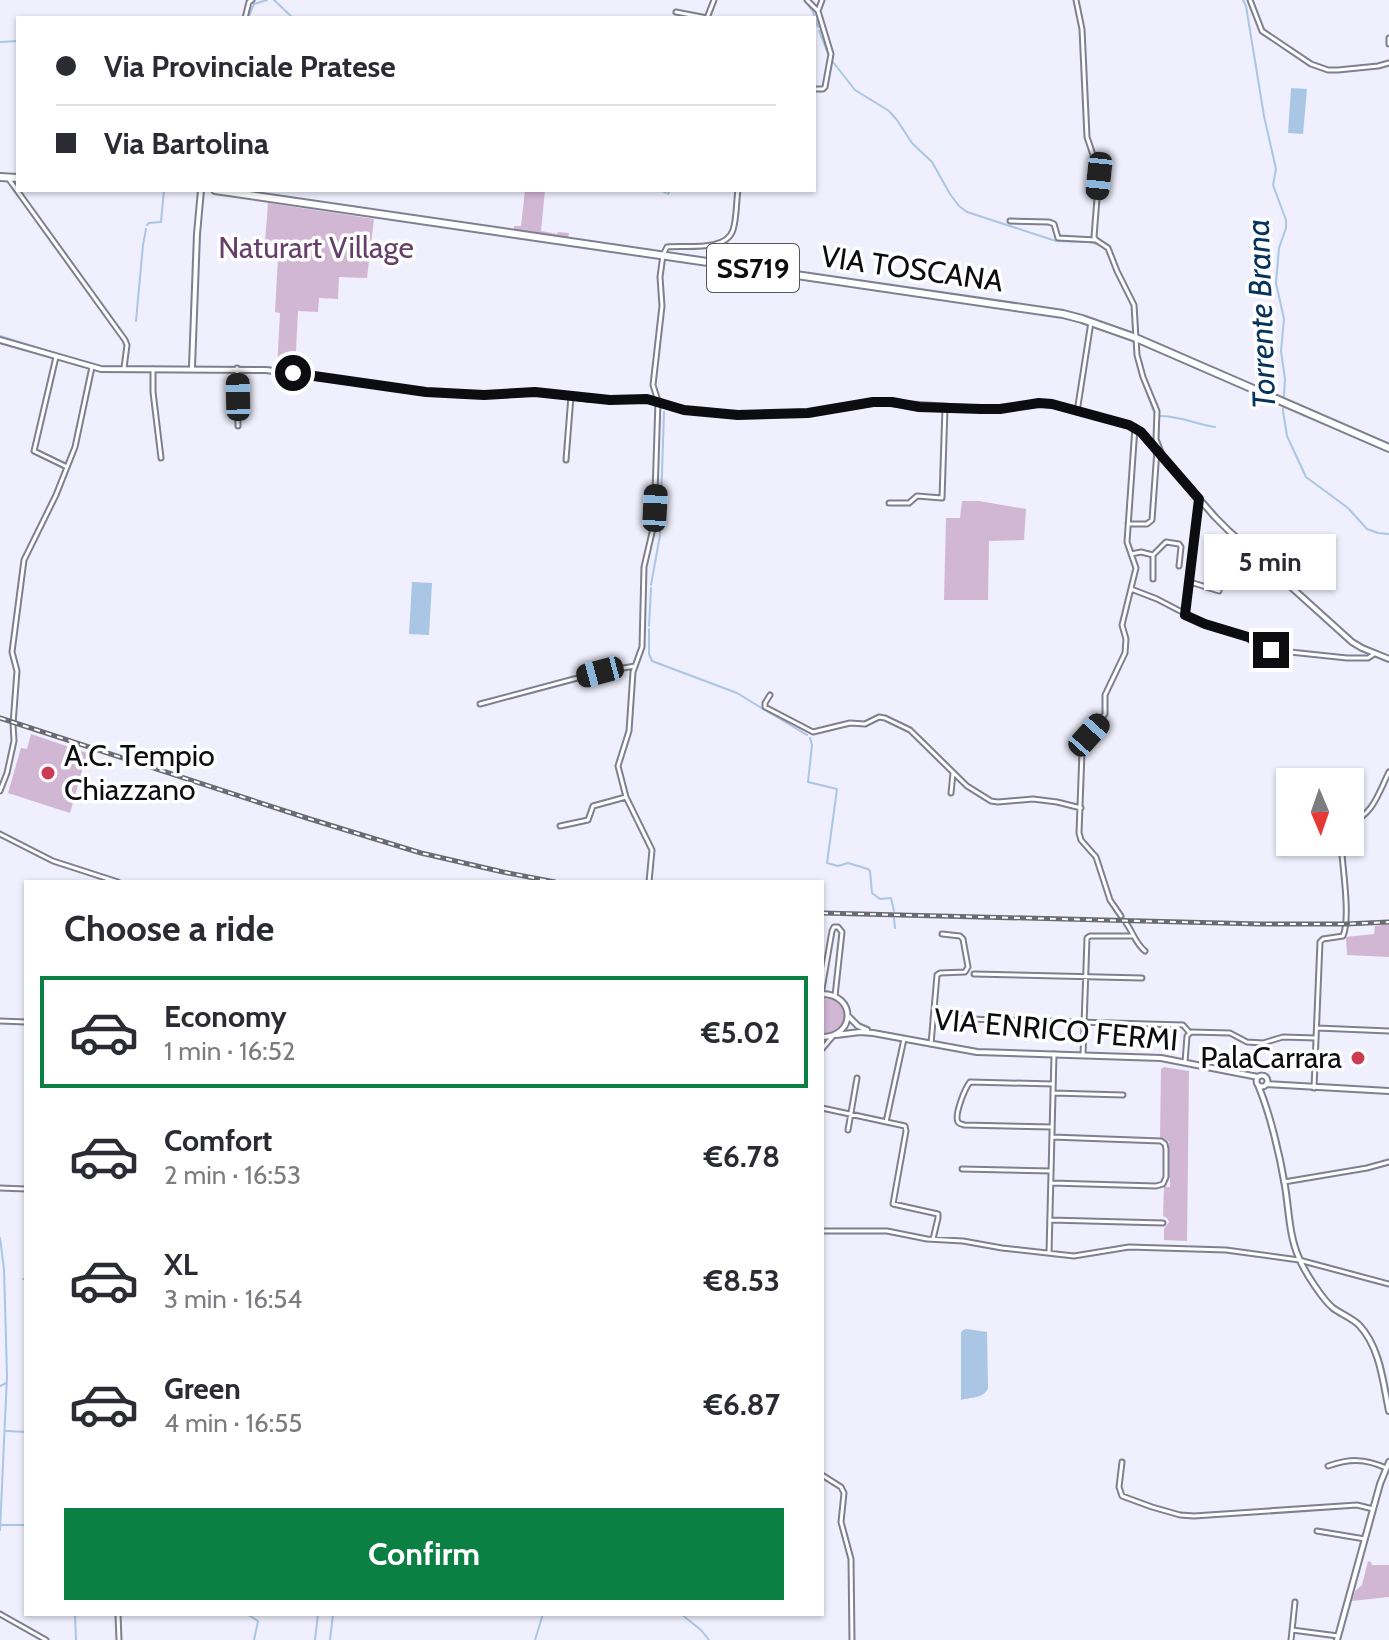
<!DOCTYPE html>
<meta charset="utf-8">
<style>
:root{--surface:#fff;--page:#f2f2f3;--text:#2b2b33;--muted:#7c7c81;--line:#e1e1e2;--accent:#0b8043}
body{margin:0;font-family:Cabin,sans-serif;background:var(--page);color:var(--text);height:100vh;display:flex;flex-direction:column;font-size:30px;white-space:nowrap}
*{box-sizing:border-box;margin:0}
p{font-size:26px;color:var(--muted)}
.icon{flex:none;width:44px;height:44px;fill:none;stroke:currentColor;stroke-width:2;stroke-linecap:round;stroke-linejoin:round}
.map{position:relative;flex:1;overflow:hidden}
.panel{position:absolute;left:24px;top:880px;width:800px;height:736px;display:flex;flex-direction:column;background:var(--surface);border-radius:0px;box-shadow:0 2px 6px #0004}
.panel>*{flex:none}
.banner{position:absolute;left:16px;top:16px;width:800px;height:176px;border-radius:0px;box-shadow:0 2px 6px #0004;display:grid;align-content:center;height:176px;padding:0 40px;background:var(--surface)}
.needle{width:52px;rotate:178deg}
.fabs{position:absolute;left:1276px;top:768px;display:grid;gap:16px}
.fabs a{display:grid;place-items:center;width:88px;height:88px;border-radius:0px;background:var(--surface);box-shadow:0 2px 6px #0004;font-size:40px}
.end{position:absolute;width:36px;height:36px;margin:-18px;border:10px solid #0c0c11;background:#fff;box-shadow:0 0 0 4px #fff}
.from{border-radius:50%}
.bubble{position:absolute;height:56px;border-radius:0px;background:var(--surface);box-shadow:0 2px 6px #0004;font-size:26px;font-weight:700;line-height:56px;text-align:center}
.car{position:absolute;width:24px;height:48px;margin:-24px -12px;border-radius:10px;box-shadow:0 0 6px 2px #0007;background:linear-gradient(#222 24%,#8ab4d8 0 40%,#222 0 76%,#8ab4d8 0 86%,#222 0)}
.banner b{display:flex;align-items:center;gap:28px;height:76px;font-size:30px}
.banner b+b{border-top:2px solid var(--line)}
.banner i{width:20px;height:20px;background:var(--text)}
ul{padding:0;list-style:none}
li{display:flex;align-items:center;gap:24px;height:112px;margin:0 16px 12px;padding:0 24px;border:4px solid transparent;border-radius:0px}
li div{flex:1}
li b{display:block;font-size:30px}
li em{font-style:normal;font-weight:700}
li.current{border-color:var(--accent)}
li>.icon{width:72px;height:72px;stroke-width:1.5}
h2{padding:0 40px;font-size:36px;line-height:96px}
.cta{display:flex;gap:16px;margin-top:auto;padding:16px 40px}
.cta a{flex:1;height:92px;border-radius:0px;background:var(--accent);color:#fff;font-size:32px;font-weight:700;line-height:92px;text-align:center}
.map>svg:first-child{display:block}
.green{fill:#d2b7d5}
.water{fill:#a9c6e5}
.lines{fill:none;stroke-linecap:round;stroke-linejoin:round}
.stream{stroke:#a9c6e5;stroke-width:2}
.minor-casing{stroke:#7f7f8f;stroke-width:7}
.tertiary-casing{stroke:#7f7f8f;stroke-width:8}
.primary-casing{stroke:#7f7f8f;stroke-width:10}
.minor{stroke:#fff;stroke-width:3}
.tertiary{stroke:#fff;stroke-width:4}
.primary{stroke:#fff;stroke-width:6}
.rail-casing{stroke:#6a6a73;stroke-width:5}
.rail{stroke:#fff;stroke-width:2;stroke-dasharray:6;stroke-linecap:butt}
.route{stroke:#0c0c11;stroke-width:10}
.poi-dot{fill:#cc3b51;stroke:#fff;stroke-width:3}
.labels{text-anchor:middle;stroke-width:7;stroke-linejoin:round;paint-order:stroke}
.shield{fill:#fff;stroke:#555558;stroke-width:2}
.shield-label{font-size:28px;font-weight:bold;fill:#0c0c11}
.park-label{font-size:30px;fill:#653e6a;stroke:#fff}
.street-label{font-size:30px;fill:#0c0c11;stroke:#fff}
.poi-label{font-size:30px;fill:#0c0c11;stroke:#fff;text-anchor:start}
.water-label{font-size:32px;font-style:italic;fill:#06335b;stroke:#fff}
</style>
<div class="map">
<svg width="1389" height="1640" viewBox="0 0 1389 1640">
<rect width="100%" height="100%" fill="#efeffd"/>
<path class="green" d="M 525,190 L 545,190 L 541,231 L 557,234 L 558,232 L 569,233 L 568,238 L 514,230 L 514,226 L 521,226 Z
M 268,203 L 374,219 L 367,278 L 339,277 L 338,299 L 319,298 L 318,312 L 298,311 L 295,371 L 277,369 L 280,313 L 275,312 L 278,257 L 264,256 Z
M 962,501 L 979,501 L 1026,509 L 1024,540 L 989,541 L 988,600 L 944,600 L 946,518 L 960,518 Z
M 31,734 L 87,753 L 70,813 L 8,793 L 21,748 L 27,749 Z
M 1389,924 L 1389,957 L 1347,955 L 1346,937 L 1374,934 L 1375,926 Z
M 822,998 C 852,998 852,1034 822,1034 Z
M 1164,1067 L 1189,1071 L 1187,1241 L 1164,1240 L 1164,1229 L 1169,1222 L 1167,1218 L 1163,1216 L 1164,1187 L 1170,1187 L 1170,1177 L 1168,1177 L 1169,1142 L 1160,1138 L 1161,1069 Z
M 1368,1561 L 1371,1562 L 1372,1565 L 1389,1565 L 1389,1597 L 1352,1601 L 1355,1591 L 1362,1585 Z"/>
<path class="water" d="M 1291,88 L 1307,89 L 1303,134 L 1288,133 Z
M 412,582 L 432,583 L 429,635 L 409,634 Z
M 967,1329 L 987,1332 L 988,1388 C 984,1399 970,1397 961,1400 L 961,1333 L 963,1330 Z"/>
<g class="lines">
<path class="stream" d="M 274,0 L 293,18
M 805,0 L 813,12 L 818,27
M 1243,0 L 1246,6 L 1264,116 L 1276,169 L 1273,185 L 1286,220 L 1286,228 L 1279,248 L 1276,283 L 1284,319 L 1281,351 L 1285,379 L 1283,411 L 1287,436 L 1306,477 L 1348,508 L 1367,529 L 1378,533 L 1389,534
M 248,18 L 254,4 L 267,0
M 710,18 L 716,0
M 819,31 L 828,54
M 0,42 L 18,41
M 833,62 L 855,90 L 889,111 L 897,120 L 912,143 L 932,162 L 950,194 L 959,206 L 967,212 L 1056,241 L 1090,242 L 1100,245
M 661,190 L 666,193
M 668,194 L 670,190
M 147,225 L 149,223 L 161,222 L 164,190
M 1106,248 L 1133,308
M 136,321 L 143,245 L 146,229
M 0,336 L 71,358
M 1134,341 C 1136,366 1145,388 1154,412
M 1160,416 C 1179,416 1196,424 1215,427
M 660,533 L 664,412
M 651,585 L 660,535
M 649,626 L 651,588
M 649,629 L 649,654 L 652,661 L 737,693 L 763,709
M 765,710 L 807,735
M 810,738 L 812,745 L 808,782 L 837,789 L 827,863 L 838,866 L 848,863 L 868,869 L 870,871 L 872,893 L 880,899 L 891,898 L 894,911
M 894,918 L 895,928
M 0,1238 L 4,1269 L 7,1376 L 0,1530
M 23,1279 L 26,1279
M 0,1386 L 6,1383
M 6,1431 L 26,1432
M 2,1525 L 26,1525
M 75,1614 L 76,1640
M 247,1614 L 258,1621 L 254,1640
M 681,1614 L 701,1630 L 709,1640
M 315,1640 L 318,1614
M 330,1640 L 333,1614
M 535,1640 L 543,1614"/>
<g class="minor-casing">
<path id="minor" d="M 807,0 L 818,11 L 831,54 L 825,87 L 823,89 L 814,89
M 1076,0 L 1082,29 L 1087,137 L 1099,173 L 1094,237 L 1096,240 L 1108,248 L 1117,271 L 1134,305 L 1137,355 L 1143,377 L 1157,411 L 1156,439 L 1162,455
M 1250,0 L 1262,31 L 1311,64 L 1328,70 L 1338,70 L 1378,66 L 1389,63
M 818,11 L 822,0
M 676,12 L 707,18 L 714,0
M 245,18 L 249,2 L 252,0
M 1389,38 L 1389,44
M 8,178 L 125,340 L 127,345 L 124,368
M 1010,221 L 1049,222 L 1054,224 L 1058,238 L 1096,240
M 56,357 L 34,451 L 67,467
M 237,368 L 238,426
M 153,369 L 153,392 L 161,458
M 1077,412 L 1091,322
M 566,460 L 571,396
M 889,503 L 909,503 L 917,496 L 942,498 L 945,408
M 1128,524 L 1147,524 L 1152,520 L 1157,450
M 1131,554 L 1141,552 L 1153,555 L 1153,579
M 1153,555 L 1166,542 L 1179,544 L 1181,547 L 1179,566
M 1190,582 L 1219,591
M 1131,589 L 1157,599 L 1205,624 L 1248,637 L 1271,650 L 1347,658 L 1368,658 L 1374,654
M 1185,615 L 1199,499
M 770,695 L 765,703 L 765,707 L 813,732 L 850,723 L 865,724 L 879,717 L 885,718 L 910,730 L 967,786 L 991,801 L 998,802 L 1033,799 L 1057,802 L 1081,808
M 480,704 L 600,672 L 635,666
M 0,791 L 7,773 L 14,741 L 13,724 L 17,671 L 12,652 L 24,560 L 56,495 L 75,447 L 92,367
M 951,793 L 953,773
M 1350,824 C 1374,813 1378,794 1389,772
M 560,826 L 588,820 L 593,806 L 626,797
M 0,834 L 53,861 L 118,882
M 649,882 L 652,850 L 626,797 L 618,766 L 629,731 L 633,672 L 642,647 L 644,567 L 654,524 L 658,401 L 653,385 L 662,306 L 660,277 L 663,255 L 667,247 C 686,245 726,252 733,230 C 737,217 736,203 738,190
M 1121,916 L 1110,900 L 1096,857 L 1081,840 L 1079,833 L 1082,752 L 1085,742 L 1105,714 L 1105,695 L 1125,653 L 1126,639 L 1122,625 L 1136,568 L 1127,542 L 1135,427
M 1126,923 C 1133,932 1135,943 1145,951
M 974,974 L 1142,978
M 822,989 L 832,931 L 834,927 L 838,927 L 842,932 L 835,996
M 933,1018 L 1183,1025 L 1189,1032
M 0,1021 L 26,1022
M 1317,1028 L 1389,1031
M 931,1044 L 937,975 L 940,973 L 965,972 L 968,967 L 963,939 L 960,936 L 942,934
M 822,1049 L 834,1035
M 1083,1055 L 1087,938 L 1090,936 L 1133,936
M 1185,1062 L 1187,1036 L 1191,1032 L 1230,1033 L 1247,1042 L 1263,1043 L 1283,1037 L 1316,1038
M 1314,1088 L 1320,942 L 1323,939 L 1343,936 C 1351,917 1342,865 1341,842
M 1053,1093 L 1123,1095
M 822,1108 L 905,1126 L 906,1131 L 893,1204 L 938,1214 L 938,1218 L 933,1239
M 886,1122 L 904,1039
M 1052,1127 L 964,1125 C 962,1124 959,1124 958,1122 C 954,1115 965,1088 970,1082 L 1053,1084
M 848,1130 L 857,1078
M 962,1169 L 1051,1171
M 1284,1182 L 1367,1168 L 1389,1162
M 1051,1183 L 1156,1186 L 1163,1184 L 1166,1177 L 1166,1149 L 1165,1144 L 1161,1141 L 1052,1137
M 0,1188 L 26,1189
M 1050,1220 L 1163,1223
M 822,1231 L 887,1231 L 927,1239 L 963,1241 L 1002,1248 L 1074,1256 L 1129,1247 L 1226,1250 L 1299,1260 L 1389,1284
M 1049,1253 L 1054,1054
M 1122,1462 L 1119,1487 L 1122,1496 L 1152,1507 L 1180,1515 L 1194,1516 L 1357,1505 L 1373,1509
M 1328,1466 C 1349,1459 1364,1458 1386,1468
M 822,1475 L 841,1487 L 844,1493 L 841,1522 L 851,1559 L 852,1640
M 1317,1531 L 1365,1539
M 0,1614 L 46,1640
M 118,1614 L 119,1640
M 1292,1630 L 1338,1636
M 1291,1640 L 1295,1602"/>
</g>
<g class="tertiary-casing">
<path id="tertiary" d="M 0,340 L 101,369 L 266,370 L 426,392 L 484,395 L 535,392 L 591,399 L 647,399 L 684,410 L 738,415 L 808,413 L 873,402 L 981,409 L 1000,409 L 1039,403 L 1052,404 L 1132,426 L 1138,429 L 1215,517 L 1229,531 L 1352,642 L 1362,648 L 1389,659
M 192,367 L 197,234 L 201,190
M 822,994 C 856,994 856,1037 822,1037
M 849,1017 L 858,1026 L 867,1030
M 836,1035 L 860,1032 L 873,1033 L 977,1052 L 1161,1058 L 1258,1077
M1256.5 1081a5.5 5.5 0 1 1 11 0a5.5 5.5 0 1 1-11 0Z
M 1267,1084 L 1389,1091
M 1258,1085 C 1270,1113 1280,1156 1285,1186 C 1289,1210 1289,1236 1299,1258 C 1304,1271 1323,1300 1333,1308 C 1341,1314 1352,1318 1359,1325 C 1380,1347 1383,1382 1389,1411
M 1337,1640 L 1380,1484 L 1389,1462"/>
</g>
<g class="primary-casing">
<path id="primary" d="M 0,177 L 18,178
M 215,190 L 1063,314 L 1082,319 L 1136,338 L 1389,448"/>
</g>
<use href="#minor" class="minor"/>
<use href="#tertiary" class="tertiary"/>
<use href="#primary" class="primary"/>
<g class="rail-casing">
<path id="rail" d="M 0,718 L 310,819 L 421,853 L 503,872 L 555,882
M 822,913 L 1260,924 L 1346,924 L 1389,922"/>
</g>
<use href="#rail" class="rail"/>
</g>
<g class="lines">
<path class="route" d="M 293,373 L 426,392 L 484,395 L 535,392 L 610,400 L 647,399 L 684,410 L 738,415 L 808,413 L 873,402 L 892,402 L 919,407 L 981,409 L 1000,409 L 1039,403 L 1052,404 L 1129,425 L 1141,432 L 1199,499 L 1185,615 L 1205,624 L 1248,637 L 1271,650"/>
</g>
<g class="poi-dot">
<circle cx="48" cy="773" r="8"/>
<circle cx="1358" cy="1058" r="8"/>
</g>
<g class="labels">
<rect class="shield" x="707" y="244" width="92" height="48" rx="6"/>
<g class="shield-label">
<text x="753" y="278">SS719</text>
</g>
<g class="park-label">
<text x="316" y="258">Naturart Village</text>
</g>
<g class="street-label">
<text transform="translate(912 269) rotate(8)" y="10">VIA TOSCANA</text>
<text transform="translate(1056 1030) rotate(5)" y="10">VIA ENRICO FERMI</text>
</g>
<g class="poi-label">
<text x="64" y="766">A.C. Tempio<tspan x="64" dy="34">Chiazzano</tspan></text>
<text x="1342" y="1068" text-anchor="end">PalaCarrara</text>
</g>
<g class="water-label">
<text transform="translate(1261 314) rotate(-92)" y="11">Torrente Brana</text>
</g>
</g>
</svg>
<div class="fabs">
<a><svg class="needle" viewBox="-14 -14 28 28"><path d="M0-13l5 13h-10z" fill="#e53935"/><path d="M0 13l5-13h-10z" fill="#7c7c81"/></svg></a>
</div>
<i class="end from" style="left:293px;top:373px"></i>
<i class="end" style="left:1271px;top:650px"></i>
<div class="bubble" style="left:1204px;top:534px;width:132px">5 min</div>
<i class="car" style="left:1099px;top:176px;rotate:186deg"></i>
<i class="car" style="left:238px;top:397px;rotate:359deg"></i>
<i class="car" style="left:655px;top:508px;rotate:3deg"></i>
<i class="car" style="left:600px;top:672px;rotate:255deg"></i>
<i class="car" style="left:1089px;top:735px;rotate:42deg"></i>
<div class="banner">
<b><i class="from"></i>Via Provinciale Pratese</b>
<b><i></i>Via Bartolina</b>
</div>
<section class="panel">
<h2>Choose a ride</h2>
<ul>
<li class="current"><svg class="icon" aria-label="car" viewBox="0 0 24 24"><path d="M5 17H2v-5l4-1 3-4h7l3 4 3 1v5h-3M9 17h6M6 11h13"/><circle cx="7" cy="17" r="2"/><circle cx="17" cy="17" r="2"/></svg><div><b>Economy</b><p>1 min · 16:52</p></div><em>€5.02</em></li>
<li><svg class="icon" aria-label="car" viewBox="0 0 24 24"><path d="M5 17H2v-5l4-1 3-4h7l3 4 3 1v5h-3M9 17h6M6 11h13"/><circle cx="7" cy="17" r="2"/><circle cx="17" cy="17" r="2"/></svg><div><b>Comfort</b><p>2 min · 16:53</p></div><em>€6.78</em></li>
<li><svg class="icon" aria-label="car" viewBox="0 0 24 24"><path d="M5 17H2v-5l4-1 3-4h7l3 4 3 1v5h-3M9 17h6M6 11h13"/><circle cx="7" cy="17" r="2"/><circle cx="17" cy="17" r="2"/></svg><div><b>XL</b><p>3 min · 16:54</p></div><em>€8.53</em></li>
<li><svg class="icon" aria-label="car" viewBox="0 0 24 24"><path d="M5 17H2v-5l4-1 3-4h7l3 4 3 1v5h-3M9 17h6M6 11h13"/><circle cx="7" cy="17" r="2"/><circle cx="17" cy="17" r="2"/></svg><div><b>Green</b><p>4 min · 16:55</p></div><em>€6.87</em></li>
</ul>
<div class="cta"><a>Confirm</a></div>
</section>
</div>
